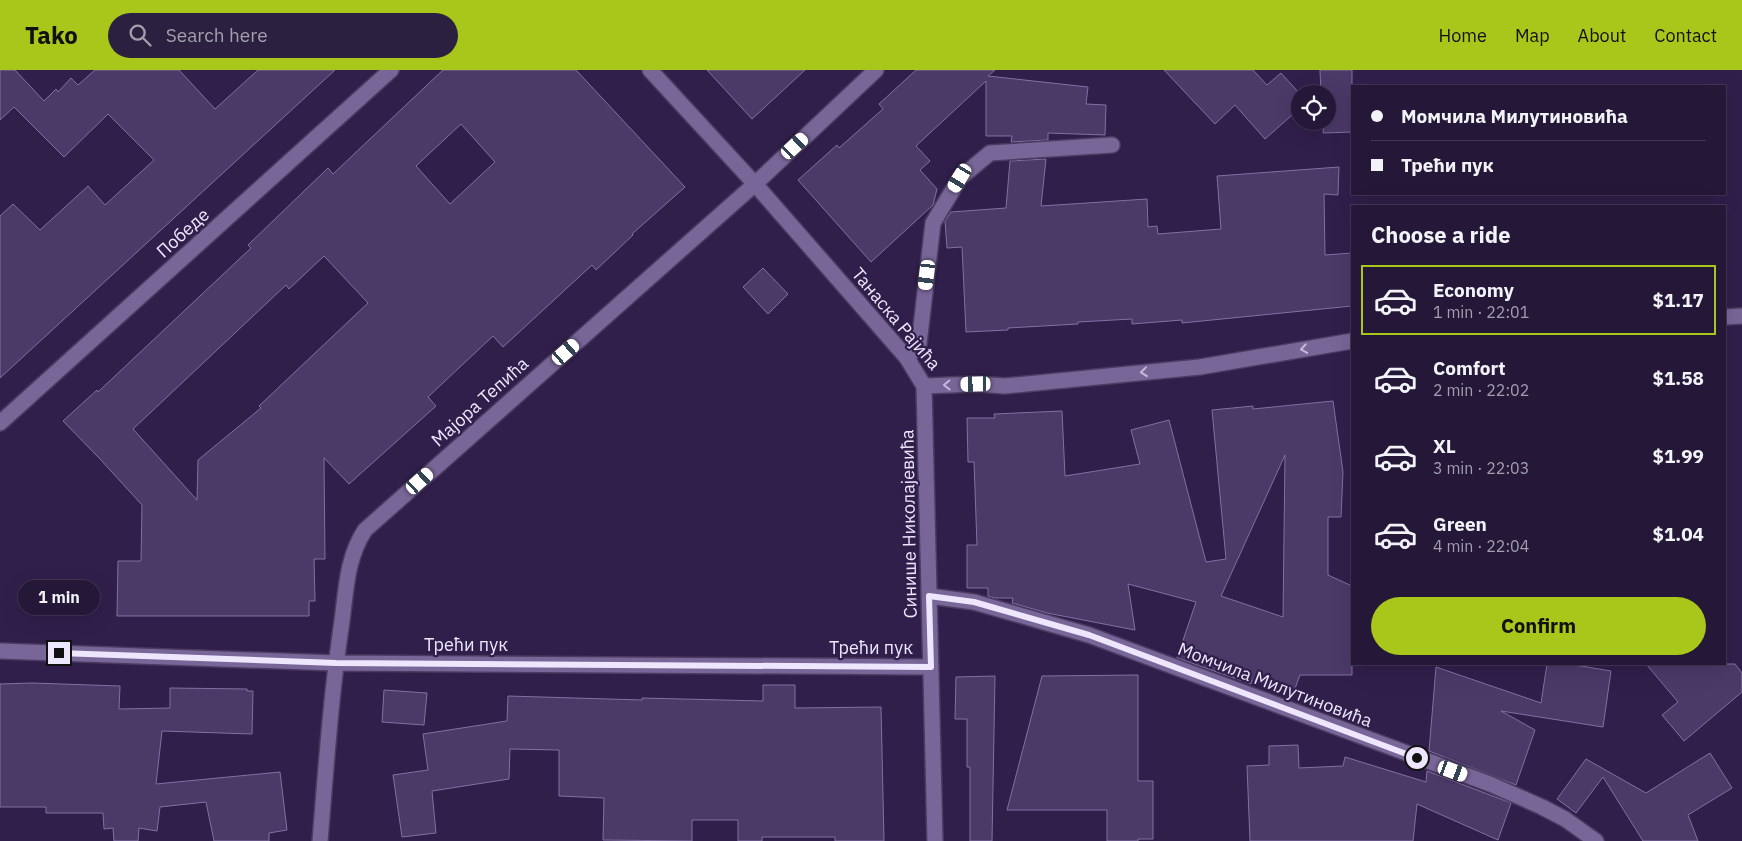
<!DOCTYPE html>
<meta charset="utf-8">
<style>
:root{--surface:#241738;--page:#2c2040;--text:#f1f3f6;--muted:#a39fae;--line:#413653;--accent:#a9c71a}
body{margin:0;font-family:"IBM Plex Sans",sans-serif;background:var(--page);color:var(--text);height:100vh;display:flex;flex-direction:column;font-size:19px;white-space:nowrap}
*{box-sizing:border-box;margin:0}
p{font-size:16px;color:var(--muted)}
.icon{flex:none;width:28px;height:28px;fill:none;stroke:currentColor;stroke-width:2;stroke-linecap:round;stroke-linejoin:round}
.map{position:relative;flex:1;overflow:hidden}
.side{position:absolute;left:1351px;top:135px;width:375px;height:460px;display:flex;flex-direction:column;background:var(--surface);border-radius:0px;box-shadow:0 5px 20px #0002,0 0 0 1px var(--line)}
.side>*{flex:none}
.hud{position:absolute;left:1351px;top:15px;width:375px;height:110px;border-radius:0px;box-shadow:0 5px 20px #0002,0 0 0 1px var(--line);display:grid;align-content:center;height:110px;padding:0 20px;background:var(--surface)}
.controls{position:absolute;left:1291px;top:15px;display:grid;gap:10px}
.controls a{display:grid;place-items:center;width:45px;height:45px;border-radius:50%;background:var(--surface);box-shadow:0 5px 20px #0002,0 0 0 1px var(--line);font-size:25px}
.end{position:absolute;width:22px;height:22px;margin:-11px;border:6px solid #ede6fd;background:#111;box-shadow:0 0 0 2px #111}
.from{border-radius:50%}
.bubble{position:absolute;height:35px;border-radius:18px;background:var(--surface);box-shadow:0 5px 20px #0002,0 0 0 1px var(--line);font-size:16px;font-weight:800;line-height:35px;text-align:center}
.car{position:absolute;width:15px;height:30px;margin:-15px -8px;border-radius:6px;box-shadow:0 0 4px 1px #0007;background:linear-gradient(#fff 24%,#345 0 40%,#fff 0 76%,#345 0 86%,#fff 0)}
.hud b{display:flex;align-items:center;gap:18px;height:48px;font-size:19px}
.hud b+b{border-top:1px solid var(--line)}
.hud i{width:12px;height:12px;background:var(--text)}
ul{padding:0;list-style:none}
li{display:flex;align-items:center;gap:15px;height:70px;margin:0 10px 8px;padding:0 10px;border:2px solid transparent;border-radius:0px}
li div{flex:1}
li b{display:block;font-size:19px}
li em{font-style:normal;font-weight:800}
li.current{border-color:var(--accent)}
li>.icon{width:45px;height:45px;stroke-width:1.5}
h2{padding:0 20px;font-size:22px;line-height:60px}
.primary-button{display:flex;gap:10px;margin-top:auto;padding:10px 20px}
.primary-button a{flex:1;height:58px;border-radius:30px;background:var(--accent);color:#111;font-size:20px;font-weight:800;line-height:58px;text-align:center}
header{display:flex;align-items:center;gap:30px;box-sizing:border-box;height:70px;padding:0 25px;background:var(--accent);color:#111}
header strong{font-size:24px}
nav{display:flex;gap:28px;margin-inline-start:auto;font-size:18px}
.search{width:350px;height:45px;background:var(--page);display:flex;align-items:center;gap:12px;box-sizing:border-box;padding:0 18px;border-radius:28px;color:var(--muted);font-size:19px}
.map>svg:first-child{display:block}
.building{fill:#4b3968;stroke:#8270a4;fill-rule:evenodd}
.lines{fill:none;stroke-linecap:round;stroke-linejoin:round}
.service-casing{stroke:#4c3b60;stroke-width:18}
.minor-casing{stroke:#4c3b60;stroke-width:18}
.service{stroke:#786698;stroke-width:15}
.minor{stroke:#786698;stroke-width:15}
.oneway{stroke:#c4b9da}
.route{stroke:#ede6fd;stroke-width:6}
.labels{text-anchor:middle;stroke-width:4.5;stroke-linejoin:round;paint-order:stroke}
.street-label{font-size:18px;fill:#ede6fd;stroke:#301f4b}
</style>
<header>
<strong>Tako</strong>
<div class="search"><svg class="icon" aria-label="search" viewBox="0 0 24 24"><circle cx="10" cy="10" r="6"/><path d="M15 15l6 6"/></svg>Search here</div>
<nav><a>Home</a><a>Map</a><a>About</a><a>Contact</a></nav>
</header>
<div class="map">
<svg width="1742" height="771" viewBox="0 0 1742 771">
<rect width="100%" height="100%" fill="#301f4b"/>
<path class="building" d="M 0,0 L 15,0 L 44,31 L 56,19 L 58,22 L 71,8 L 78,15 L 95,0 L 179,0 L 215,39 L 258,0 L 335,0 L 0,308 L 0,146 L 13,134 L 40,160 L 88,116 L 105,135 L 154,90 L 108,44 L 64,87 L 14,37 L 0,50 Z
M 443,0 L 576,0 L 685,117 L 632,164 L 633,165 L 596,200 L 592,195 L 503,277 L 493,266 L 428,327 L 436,336 L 349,414 L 324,388 L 325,489 L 314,489 L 315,531 L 309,531 L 309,546 L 117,546 L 118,491 L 141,491 L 142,435 L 100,389 L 63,351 L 97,320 L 98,322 L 251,178 L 248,175 L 328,98 L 333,104 ZM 461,54 L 495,92 L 450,134 L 416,96 ZM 324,186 L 368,233 L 259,336 L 261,338 L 198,390 L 197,430 L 133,359 L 286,215 L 289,219 Z
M 707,0 L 805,0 L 752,49 Z
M 916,0 L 995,0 L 988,6 L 1088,17 L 1086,34 L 1106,35 L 1105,65 L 1048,63 L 1048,70 L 1011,72 L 1012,66 L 986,66 L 986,11 L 916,76 L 930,91 L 920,100 L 937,119 L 933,135 L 871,192 L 798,110 L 837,75 L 839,78 L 883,39 L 879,34 Z
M 1164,0 L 1253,0 L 1267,15 L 1281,3 L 1300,24 L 1300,38 L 1265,69 L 1235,35 L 1215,54 Z
M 1320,0 L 1352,0 L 1352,62 L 1323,63 L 1324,53 L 1321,53 L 1321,51 L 1328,51 L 1328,24 L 1321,24 Z
M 1046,89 L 1041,136 L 1147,129 L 1148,157 L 1157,156 L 1158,164 L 1221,159 L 1217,106 L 1339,97 L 1338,125 L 1324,124 L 1325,185 L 1352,183 L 1352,236 L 1182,253 L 1182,250 L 1132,254 L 1132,249 L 1078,252 L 1078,254 L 1008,258 L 1008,260 L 966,262 L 962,177 L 947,178 L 945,151 L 951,142 L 1006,138 L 1010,91 Z
M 763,198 L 788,224 L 768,244 L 743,217 Z
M 1333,331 L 1343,402 L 1341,447 L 1328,447 L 1328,505 L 1352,516 L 1352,605 L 1300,605 L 1293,624 L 1252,610 L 1251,614 L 1177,588 L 1196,532 L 1128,514 L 1135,560 L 1047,543 L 1012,533 L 1013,528 L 995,528 L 988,526 L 988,518 L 967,518 L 967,475 L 977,475 L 974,392 L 968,392 L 967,348 L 995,348 L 994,344 L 1062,341 L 1065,406 L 1140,394 L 1131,360 L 1169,350 L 1206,492 L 1226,489 L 1212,340 L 1253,336 L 1253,339 ZM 1285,385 L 1283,547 L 1221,526 Z
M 1547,594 L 1569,594 L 1611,601 L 1603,657 L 1501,641 L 1535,660 L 1516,715 L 1429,681 L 1436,597 L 1541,633 Z
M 1646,594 L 1735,594 L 1742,603 L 1742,622 L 1684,671 L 1662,645 L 1678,632 Z
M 1138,605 L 1138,711 L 1153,711 L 1153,769 L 1138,769 L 1138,771 L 1107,771 L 1107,740 L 1007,740 L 1042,606 Z
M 995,606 L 992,771 L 970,771 L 970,697 L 967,697 L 967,649 L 955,649 L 956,607 Z
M 32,613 L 120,616 L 119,639 L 170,638 L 170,618 L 247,619 L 247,621 L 253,621 L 252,664 L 162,661 L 156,714 L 280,702 L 287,760 L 269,763 L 269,771 L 214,771 L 206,732 L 160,737 L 157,761 L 139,758 L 138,771 L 114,771 L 113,758 L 104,759 L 103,743 L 46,743 L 46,737 L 0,737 L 0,614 Z
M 763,615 L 795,615 L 795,638 L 881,637 L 884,771 L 835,771 L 835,767 L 762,767 L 762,771 L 738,771 L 738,750 L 692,750 L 692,771 L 603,770 L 604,728 L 559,726 L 559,680 L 510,679 L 509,709 L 432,721 L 436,763 L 402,767 L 393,705 L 428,700 L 423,664 L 507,651 L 508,626 L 642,630 L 642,628 L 763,631 Z
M 384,620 L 427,623 L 424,655 L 382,652 Z
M 1298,675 L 1299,698 L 1343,696 L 1345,687 L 1426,712 L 1427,701 L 1511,733 L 1498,770 L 1417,734 L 1413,771 L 1250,771 L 1247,696 L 1269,695 L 1269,676 Z
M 1710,683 L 1732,718 L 1688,745 L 1698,771 L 1643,771 L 1603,707 L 1576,743 L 1557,729 L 1586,689 L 1646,723 Z"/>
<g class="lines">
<g class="service-casing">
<path id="service" d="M 907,288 L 919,274 L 933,153 L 960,108 L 990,83 L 1112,75"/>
</g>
<g class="minor-casing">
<path id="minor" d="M 650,0 L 755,114 L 907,288 L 924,316 L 935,771
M 1725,247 L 1742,246
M 924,316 L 976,314 L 1005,316 L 1200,297 L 1352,271
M 0,353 L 391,0
M 929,526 L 974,532 L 1089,565 L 1490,714 L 1542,737 L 1565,749 L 1596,771
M 0,581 L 336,593 L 931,597
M 320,771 C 326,698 331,624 342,551 C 346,520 347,487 365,460 L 755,114 L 876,0"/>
</g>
<use href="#service" class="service"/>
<use href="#minor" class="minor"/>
</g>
<defs><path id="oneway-chevron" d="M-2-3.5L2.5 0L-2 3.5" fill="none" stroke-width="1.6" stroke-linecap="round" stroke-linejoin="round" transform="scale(1.25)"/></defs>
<g class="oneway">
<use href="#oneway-chevron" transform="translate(1304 279) rotate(171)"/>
<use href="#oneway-chevron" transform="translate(1144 302) rotate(174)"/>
<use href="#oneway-chevron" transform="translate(947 315) rotate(179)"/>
</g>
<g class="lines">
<path class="route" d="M 59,583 L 336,593 L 931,597 L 929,526 L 974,532 L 1089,565 L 1417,688"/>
</g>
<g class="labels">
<g class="street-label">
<text transform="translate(183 163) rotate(-42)" y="6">Победе</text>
<text transform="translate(896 249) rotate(50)" y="6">Танаска Рајића</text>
<text transform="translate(480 332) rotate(-42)" y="6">Мајора Тепића</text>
<text transform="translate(909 454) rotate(-91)" y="6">Синише Николајевића</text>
<text x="466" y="581">Трећи пук</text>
<text x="871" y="584">Трећи пук</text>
<text transform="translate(1275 615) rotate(21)" y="6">Момчила Милутиновића</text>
</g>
</g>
</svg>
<div class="controls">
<a><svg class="icon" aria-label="locate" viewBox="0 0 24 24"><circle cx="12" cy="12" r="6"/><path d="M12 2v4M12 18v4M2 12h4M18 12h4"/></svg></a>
</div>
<i class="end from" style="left:1417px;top:688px"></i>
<i class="end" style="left:59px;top:583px"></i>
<div class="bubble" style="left:18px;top:510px;width:82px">1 min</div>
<i class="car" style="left:795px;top:76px;rotate:47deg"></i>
<i class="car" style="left:960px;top:108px;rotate:211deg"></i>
<i class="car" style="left:927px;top:205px;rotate:187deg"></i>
<i class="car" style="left:566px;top:282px;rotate:49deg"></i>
<i class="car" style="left:976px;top:314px;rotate:269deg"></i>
<i class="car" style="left:420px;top:411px;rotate:48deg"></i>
<i class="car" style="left:1453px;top:701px;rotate:110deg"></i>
<div class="hud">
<b><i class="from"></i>Момчила Милутиновића</b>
<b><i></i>Трећи пук</b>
</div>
<section class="side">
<h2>Choose a ride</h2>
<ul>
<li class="current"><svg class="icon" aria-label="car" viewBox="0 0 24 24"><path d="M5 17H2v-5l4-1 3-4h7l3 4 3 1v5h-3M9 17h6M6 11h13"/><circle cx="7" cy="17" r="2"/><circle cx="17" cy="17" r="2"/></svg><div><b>Economy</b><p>1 min · 22:01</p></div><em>$1.17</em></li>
<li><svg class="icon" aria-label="car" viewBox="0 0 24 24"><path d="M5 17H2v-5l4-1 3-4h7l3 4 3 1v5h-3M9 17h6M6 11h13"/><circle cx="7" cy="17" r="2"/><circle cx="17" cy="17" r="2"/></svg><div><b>Comfort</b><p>2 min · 22:02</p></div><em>$1.58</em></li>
<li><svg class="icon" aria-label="car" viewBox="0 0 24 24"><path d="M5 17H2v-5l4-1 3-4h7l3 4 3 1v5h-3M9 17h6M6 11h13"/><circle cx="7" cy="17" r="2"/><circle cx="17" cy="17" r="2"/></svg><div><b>XL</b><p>3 min · 22:03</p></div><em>$1.99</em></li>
<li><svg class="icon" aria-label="car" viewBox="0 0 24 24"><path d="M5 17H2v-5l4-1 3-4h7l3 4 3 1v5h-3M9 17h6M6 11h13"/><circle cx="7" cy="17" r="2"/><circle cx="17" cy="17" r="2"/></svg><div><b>Green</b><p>4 min · 22:04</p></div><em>$1.04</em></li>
</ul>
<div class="primary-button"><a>Confirm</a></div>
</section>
</div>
